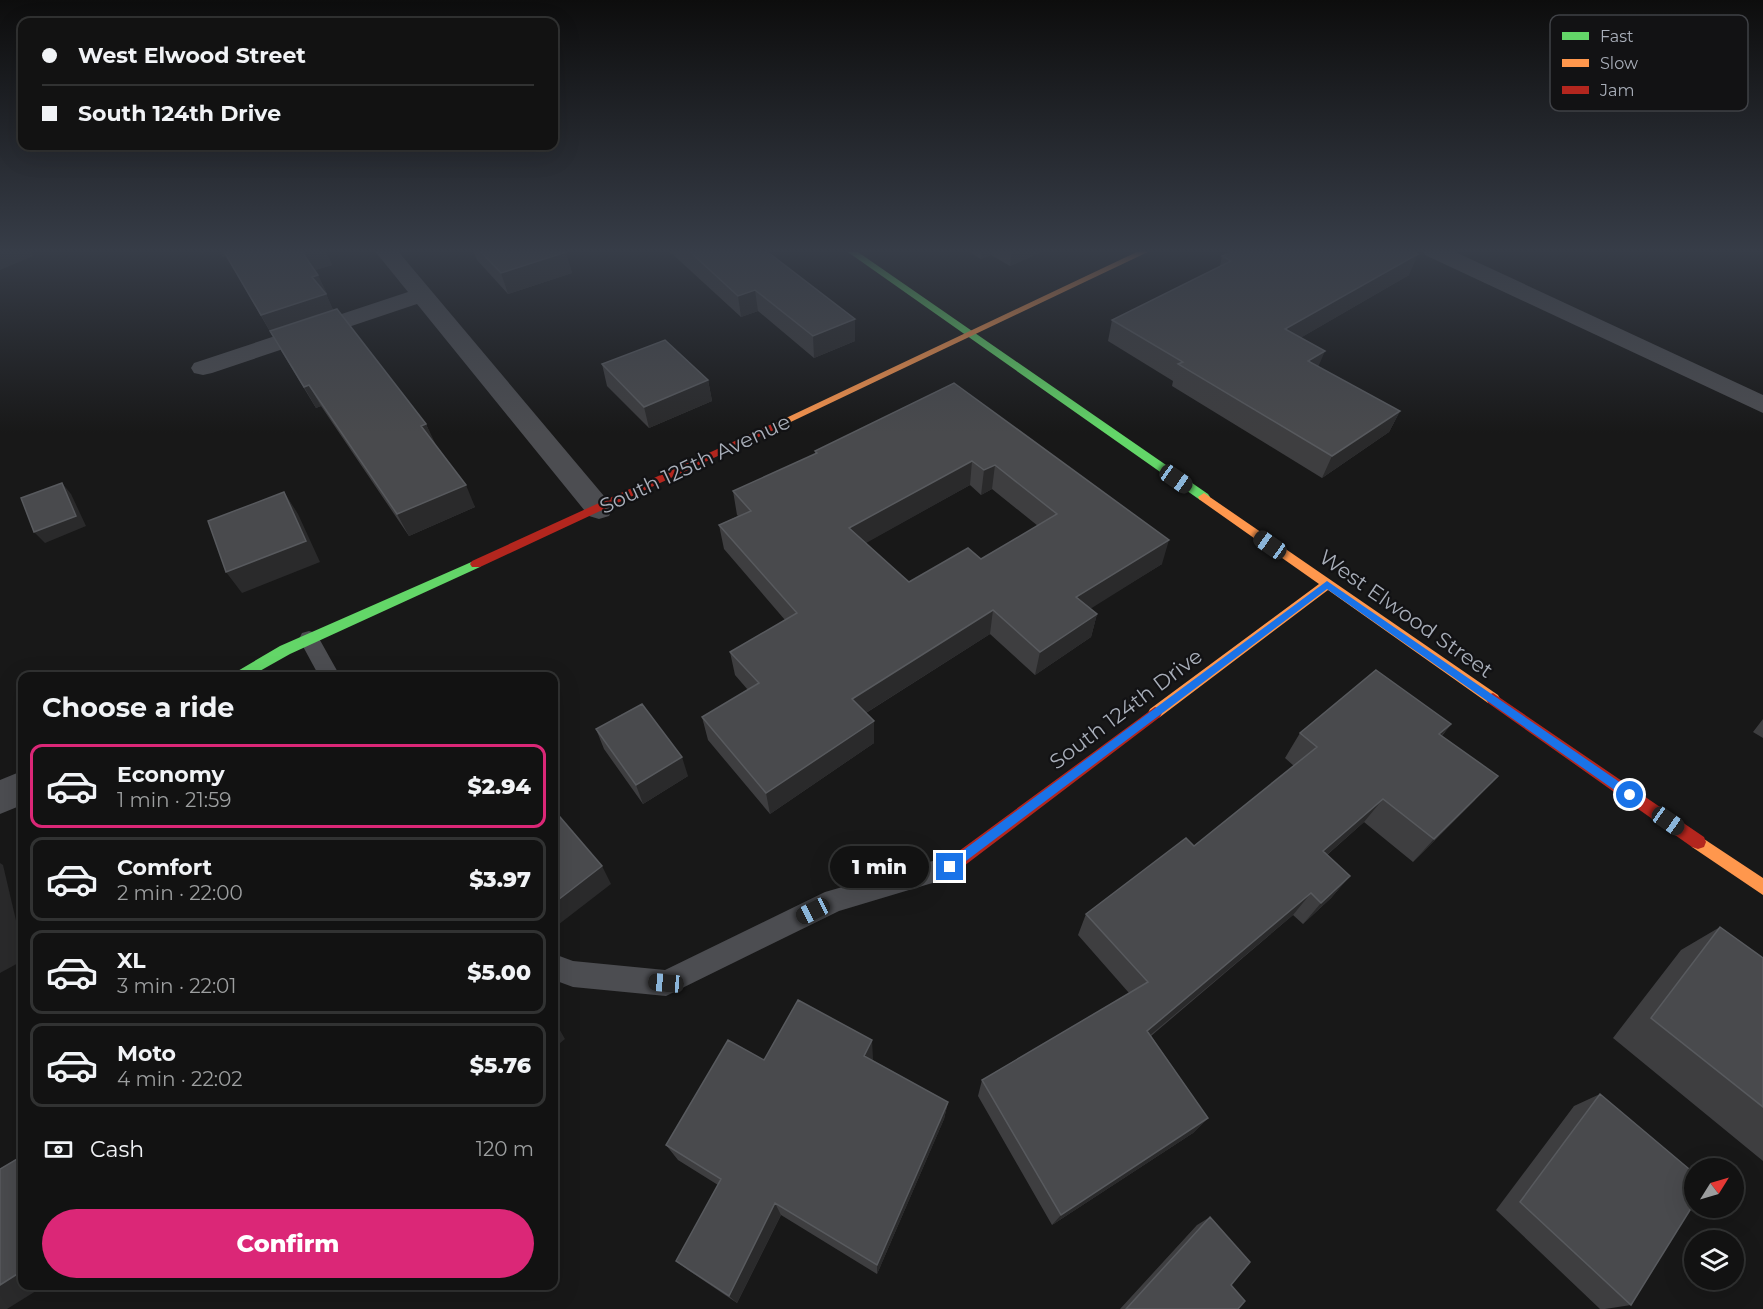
<!DOCTYPE html>
<meta charset="utf-8">
<style>
:root{--surface:#121212;--page:#1f2020;--text:#f1f3f6;--muted:#9c9e9f;--line:#313232;--accent:#db2777}
body{margin:0;font-family:Montserrat,sans-serif;background:var(--page);color:var(--text);height:100vh;display:flex;flex-direction:column;font-size:22px;white-space:nowrap}
*{box-sizing:border-box;margin:0}
p{font-size:20px;color:var(--muted)}
.icon{flex:none;width:33px;height:33px;fill:none;stroke:currentColor;stroke-width:2;stroke-linecap:round;stroke-linejoin:round}
.map{position:relative;flex:1;overflow:hidden}
.sheet{position:absolute;left:18px;top:672px;width:540px;height:618px;display:flex;flex-direction:column;background:var(--surface);border-radius:12px;box-shadow:0 6px 24px #0002,0 0 0 2px var(--line)}
.sheet>*{flex:none}
.top-card{position:absolute;left:18px;top:18px;width:540px;height:132px;border-radius:12px;box-shadow:0 6px 24px #0002,0 0 0 2px var(--line);display:grid;align-content:center;height:132px;padding:0 24px;background:var(--surface)}
.needle{width:39px;rotate:53deg}
.buttons{position:absolute;left:1684px;top:1158px;display:grid;gap:12px}
.buttons a{display:grid;place-items:center;width:60px;height:60px;border-radius:50%;background:var(--surface);box-shadow:0 6px 24px #0002,0 0 0 2px var(--line);font-size:30px}
.end{position:absolute;width:27px;height:27px;margin:-14px;border:8px solid #1a73e8;background:#fff;box-shadow:0 0 0 3px #fff}
.from{border-radius:50%}
.bubble{position:absolute;height:42px;border-radius:21px;background:var(--surface);box-shadow:0 6px 24px #0002,0 0 0 2px var(--line);font-size:20px;font-weight:800;line-height:42px;text-align:center}
.car{position:absolute;width:18px;height:36px;margin:-18px -9px;border-radius:8px;box-shadow:0 0 4px 2px #0007;background:linear-gradient(#222 24%,#8ab4d8 0 40%,#222 0 76%,#8ab4d8 0 86%,#222 0)}
.top-card b{display:flex;align-items:center;gap:21px;height:57px;font-size:22px}
.top-card b+b{border-top:2px solid var(--line)}
.top-card i{width:15px;height:15px;background:var(--text)}
ul{padding:0;list-style:none}
li{display:flex;align-items:center;gap:18px;height:84px;margin:0 12px 9px;padding:0 12px;border:3px solid var(--line);border-radius:12px}
li div{flex:1}
li b{display:block;font-size:22px}
li em{font-style:normal;font-weight:800}
li.active{border-color:var(--accent)}
li>.icon{width:54px;height:54px;stroke-width:1.5}
h2{padding:0 24px;font-size:27px;line-height:72px}
.pay{display:flex;align-items:center;gap:15px;height:66px;padding:0 24px;font-size:22px}
.pay p{margin-inline-start:auto}
.action{display:flex;gap:12px;margin-top:auto;padding:12px 24px}
.action a{flex:1;height:69px;border-radius:36px;background:var(--accent);color:#fff;font-size:24px;font-weight:800;line-height:69px;text-align:center}
.map>svg:first-child{display:block}
.lines{fill:none;stroke-linecap:round;stroke-linejoin:round}
.lane{fill:#4c4d51;fill-rule:evenodd}
.street{fill:#4c4d51;fill-rule:evenodd}
.fast{fill:#63d668;fill-rule:evenodd}
.slow{fill:#ff974d;fill-rule:evenodd}
.jam{fill:#b3261e;fill-rule:evenodd}
.wall{fill:#3e3e40;fill-rule:evenodd}
.shaded-wall{fill:#2a2a2b}
.building{fill:#494a4d;stroke:#585a5e;stroke-width:1.5;fill-rule:evenodd}
.route{fill:#1a73e8}
.labels{text-anchor:middle;stroke-width:4.5;stroke-linejoin:round;paint-order:stroke}
.street-label{font-size:21px;fill:#a8aeb9;stroke:#121214}
.key{fill:#121214;stroke:#3f4146;stroke-width:1.5}
.key-label{font-size:16px;fill:#a8aeb9}
</style>
<div class="map">
<svg width="1763" height="1309" viewBox="0 0 1763 1309">
<rect width="100%" height="100%" fill="#181818"/>
<g class="lines">
<path class="lane" d="M 309,631 L 316,633 L 340,676 L 319,676 L 299,639 L 302,633 Z
M 950,856 L 959,859 L 962,867 L 959,875 L 839,911 L 666,996 L 573,987 L 554,980 L 554,954 L 573,961 L 665,970 L 825,892 Z"/>
<path class="street" d="M 374,250 L 397,250 L 609,502 L 613,509 L 609,516 L 599,519 L 589,516 L 417,304 L 212,373 L 203,375 L 194,373 L 191,368 L 194,363 L 408,292 Z
M 1422,250 L 1451,250 L 1763,395 L 1763,413 L 1425,255 Z
M 22,771 L 22,805 L 0,814 L 0,780 Z"/>
<path class="fast" d="M 845,250 L 855,250 L 1208,494 L 1210,497 L 1208,500 L 1200,500 Z
M 476,560 L 480,561 L 482,564 L 480,567 L 290,654 L 251,676 L 234,676 L 236,672 L 280,646 Z"/>
<path class="slow" d="M 1141,250 L 1152,250 L 776,429 L 772,430 L 767,427 Z
M 1204,493 L 1498,695 L 1500,699 L 1498,703 L 1488,703 L 1328,590 L 1160,717 L 1155,719 L 1150,717 L 1148,713 L 1150,709 L 1319,584 L 1200,500 L 1198,497 Z
M 1698,835 L 1763,878 L 1763,895 L 1692,847 L 1690,842 L 1692,837 Z"/>
<path class="jam" d="M 772,424 L 776,425 L 776,429 L 480,567 L 472,567 L 470,564 L 472,561 Z
M 1493,693 L 1704,837 L 1706,842 L 1704,847 L 1698,849 L 1692,847 L 1488,703 L 1486,699 L 1488,695 Z
M 1155,707 L 1160,709 L 1162,713 L 1160,717 L 956,872 L 950,874 L 944,872 L 942,867 L 944,862 Z"/>
</g>
<path class="wall" d="M 218,250 L 325,250 L 332,265 L 315,270 L 327,294 L 326,294 L 333,310 L 426,424 L 435,445 L 475,507 L 409,536 L 321,406 L 316,408 L 282,352 L 226,256 L 223,257 Z
M 473,250 L 564,250 L 572,273 L 508,294 L 477,260 Z
M 668,250 L 765,250 L 855,341 L 814,358 L 758,311 L 741,317 Z
M 966,250 L 1046,250 L 1010,266 L 991,255 L 981,259 Z
M 1222,256 L 1409,275 L 1300,338 L 1319,367 L 1400,411 L 1389,432 L 1322,478 L 1172,386 L 1173,381 L 1108,341 L 1112,320 L 1220,266 Z
M 602,364 L 708,380 L 712,401 L 649,428 L 607,386 Z
M 954,383 L 1162,564 L 1090,608 L 1097,614 L 1091,637 L 1035,675 L 990,634 L 866,713 L 874,721 L 874,743 L 770,814 L 708,740 L 702,717 L 748,690 L 735,675 L 730,652 L 785,620 L 724,549 L 719,525 L 738,516 L 737,515 L 733,491 L 815,454 L 815,451 ZM 970,485 L 981,495 L 992,489 L 1038,526 L 981,559 L 909,582 L 865,543 Z
M 1763,719 L 1763,738 L 1753,732 Z
M 1451,724 L 1442,736 L 1475,800 L 1413,862 L 1364,822 L 1327,855 L 1350,876 L 1331,898 L 1303,924 L 1293,915 L 1151,1036 L 1208,1118 L 1193,1133 L 1052,1225 L 978,1096 L 982,1080 L 1129,993 L 1078,935 L 1086,914 L 1194,846 L 1294,766 L 1285,758 L 1300,733 Z
M 596,729 L 688,776 L 643,804 L 604,749 Z
M 1720,927 L 1763,958 L 1763,1161 L 1613,1038 L 1681,950 Z
M 872,1040 L 872,1060 L 948,1102 L 944,1119 L 877,1274 L 781,1215 L 737,1303 L 688,1270 L 676,1261 L 718,1185 L 678,1160 L 666,1145 L 764,1060 Z
M 1600,1094 L 1631,1305 L 1605,1309 L 1600,1309 L 1496,1210 L 1574,1106 Z
M 1210,1217 L 1238,1309 L 1120,1309 L 1197,1225 Z"/>
<path class="shaded-wall" d="M 0,250 L 29,250 L 33,256 L 0,270 Z
M 199,250 L 210,250 L 201,253 Z
M 219,250 L 223,250 L 226,256 L 223,257 Z
M 308,250 L 325,250 L 332,265 L 312,271 L 302,252 Z
M 982,250 L 991,250 L 991,255 L 981,259 Z
M 1012,250 L 1046,250 L 1010,266 Z
M 566,252 L 572,273 L 508,294 L 501,273 Z
M 1418,254 L 1409,275 L 1278,351 L 1285,329 Z
M 318,275 L 327,294 L 326,294 L 335,314 L 272,335 L 261,315 L 312,277 Z
M 755,290 L 758,311 L 741,317 L 738,296 Z
M 855,319 L 855,341 L 814,358 L 813,336 Z
M 1325,351 L 1316,372 L 1308,361 Z
M 708,380 L 712,401 L 649,428 L 644,407 Z
M 309,385 L 321,406 L 316,408 L 304,387 Z
M 1400,411 L 1389,432 L 1322,478 L 1332,456 Z
M 426,424 L 436,445 L 421,426 Z
M 972,461 L 970,485 L 850,552 L 849,528 Z
M 995,465 L 992,489 L 981,495 L 984,470 Z
M 62,483 L 71,494 L 86,526 L 45,543 L 34,532 Z
M 466,485 L 475,507 L 409,536 L 397,514 Z
M 284,492 L 298,514 L 320,562 L 242,593 L 226,572 Z
M 1169,540 L 1162,564 L 1071,621 L 1076,597 Z
M 993,610 L 990,634 L 853,721 L 852,699 Z
M 1097,614 L 1091,637 L 1035,675 L 1040,652 Z
M 874,721 L 874,743 L 770,814 L 766,793 Z
M 1451,724 L 1431,749 L 1439,734 Z
M 682,757 L 688,776 L 643,804 L 636,785 Z
M 1498,776 L 1475,800 L 1413,862 L 1434,839 Z
M 1383,799 L 1364,822 L 1305,874 L 1323,851 Z
M 0,863 L 3,865 L 22,946 L 22,961 L 0,973 Z
M 602,866 L 611,884 L 554,928 L 554,903 Z
M 1350,876 L 1331,898 L 1303,924 L 1321,903 Z
M 1311,893 L 1293,915 L 1135,1048 L 1147,1031 Z
M 554,1020 L 565,1039 L 554,1048 Z
M 872,1040 L 873,1059 L 865,1075 L 864,1056 Z
M 948,1102 L 944,1119 L 877,1274 L 877,1265 Z
M 1208,1118 L 1193,1133 L 1052,1225 L 1061,1215 Z
M 775,1203 L 781,1215 L 737,1303 L 729,1296 Z
M 22,1271 L 22,1286 L 44,1286 L 7,1309 L 0,1309 L 0,1285 Z"/>
<path class="building" d="M 223,250 L 308,250 L 302,252 L 318,275 L 312,277 L 326,294 L 261,315 Z
M 479,250 L 564,250 L 566,252 L 501,273 Z
M 688,250 L 765,250 L 855,319 L 813,336 L 755,290 L 738,296 Z
M 1236,250 L 1410,250 L 1418,254 L 1285,329 L 1325,351 L 1308,361 L 1400,411 L 1332,456 L 1178,364 L 1183,362 L 1112,320 L 1231,261 L 1222,256 Z
M 337,309 L 426,424 L 421,426 L 466,485 L 397,514 L 309,385 L 304,387 L 270,331 Z
M 665,340 L 708,380 L 644,407 L 602,364 Z
M 954,383 L 1169,540 L 1076,597 L 1097,614 L 1040,652 L 993,610 L 852,699 L 874,721 L 766,793 L 702,717 L 759,683 L 730,652 L 797,613 L 719,525 L 751,511 L 733,491 L 817,453 L 815,451 ZM 972,461 L 984,470 L 995,465 L 1057,514 L 981,559 L 968,548 L 909,582 L 849,528 Z
M 62,483 L 76,516 L 34,532 L 21,498 Z
M 284,492 L 306,541 L 226,572 L 208,521 Z
M 1376,670 L 1451,724 L 1439,734 L 1498,776 L 1434,839 L 1383,799 L 1323,851 L 1350,876 L 1321,903 L 1311,893 L 1147,1031 L 1208,1118 L 1061,1215 L 982,1080 L 1148,982 L 1086,914 L 1186,838 L 1194,846 L 1317,747 L 1300,733 Z
M 642,704 L 682,757 L 636,785 L 596,729 Z
M 554,810 L 602,866 L 554,903 Z
M 1720,927 L 1763,958 L 1763,1107 L 1651,1018 Z
M 798,1000 L 872,1040 L 864,1056 L 948,1102 L 877,1265 L 775,1203 L 729,1296 L 676,1261 L 721,1179 L 666,1145 L 728,1040 L 764,1060 Z
M 1600,1094 L 1695,1174 L 1695,1202 L 1631,1305 L 1520,1202 Z
M 22,1156 L 22,1271 L 0,1285 L 0,1169 Z
M 1210,1217 L 1250,1262 L 1231,1285 L 1245,1301 L 1238,1309 L 1126,1309 Z"/>
<linearGradient id="sky" x2="0" y2="1"><stop stop-color="#0d0d0d"/><stop offset="0.58" stop-color="#373d48"/><stop offset="1" stop-color="#373d48" stop-opacity="0"/></linearGradient>
<rect width="1763" height="433" fill="url(#sky)"/>
<path class="route" d="M 1327,581 L 1634,792 L 1634,798 L 1626,798 L 1327,589 L 954,870 L 946,870 L 946,863 Z"/>
<g class="labels">
<g class="street-label">
<text transform="translate(695 464) rotate(-25)" y="7">South 125th Avenue</text>
<text transform="translate(1406 614) rotate(35)" y="7">West Elwood Street</text>
<text transform="translate(1126 709) rotate(-37)" y="7">South 124th Drive</text>
</g>
</g>
<rect x="1550" y="15" width="198" height="96" rx="9" class="key"/>
<rect x="1562" y="32" width="27" height="8" fill="#63d668"/>
<rect x="1562" y="59" width="27" height="8" fill="#ff974d"/>
<rect x="1562" y="86" width="27" height="8" fill="#b3261e"/>
<g class="key-label">
<text x="1600" y="42">Fast</text>
<text x="1600" y="69">Slow</text>
<text x="1600" y="96">Jam</text>
</g>
</svg>
<div class="buttons">
<a><svg class="needle" viewBox="-14 -14 28 28"><path d="M0-13l5 13h-10z" fill="#e53935"/><path d="M0 13l5-13h-10z" fill="#9c9e9f"/></svg></a>
<a><svg class="icon" aria-label="layers" viewBox="0 0 24 24"><path d="M12 4l9 5-9 5-9-5zM3 14l9 5 9-5"/></svg></a>
</div>
<i class="end from" style="left:1630px;top:795px"></i>
<i class="end" style="left:950px;top:867px"></i>
<div class="bubble" style="left:830px;top:846px;width:99px">1 min</div>
<i class="car" style="left:1176px;top:479px;rotate:125deg"></i>
<i class="car" style="left:1270px;top:545px;rotate:305deg"></i>
<i class="car" style="left:1668px;top:821px;rotate:125deg"></i>
<i class="car" style="left:813px;top:911px;rotate:243deg"></i>
<i class="car" style="left:666px;top:983px;rotate:275deg"></i>
<div class="top-card">
<b><i class="from"></i>West Elwood Street</b>
<b><i></i>South 124th Drive</b>
</div>
<section class="sheet">
<h2>Choose a ride</h2>
<ul>
<li class="active"><svg class="icon" aria-label="car" viewBox="0 0 24 24"><path d="M5 17H2v-5l4-1 3-4h7l3 4 3 1v5h-3M9 17h6M6 11h13"/><circle cx="7" cy="17" r="2"/><circle cx="17" cy="17" r="2"/></svg><div><b>Economy</b><p>1 min · 21:59</p></div><em>$2.94</em></li>
<li><svg class="icon" aria-label="car" viewBox="0 0 24 24"><path d="M5 17H2v-5l4-1 3-4h7l3 4 3 1v5h-3M9 17h6M6 11h13"/><circle cx="7" cy="17" r="2"/><circle cx="17" cy="17" r="2"/></svg><div><b>Comfort</b><p>2 min · 22:00</p></div><em>$3.97</em></li>
<li><svg class="icon" aria-label="car" viewBox="0 0 24 24"><path d="M5 17H2v-5l4-1 3-4h7l3 4 3 1v5h-3M9 17h6M6 11h13"/><circle cx="7" cy="17" r="2"/><circle cx="17" cy="17" r="2"/></svg><div><b>XL</b><p>3 min · 22:01</p></div><em>$5.00</em></li>
<li><svg class="icon" aria-label="car" viewBox="0 0 24 24"><path d="M5 17H2v-5l4-1 3-4h7l3 4 3 1v5h-3M9 17h6M6 11h13"/><circle cx="7" cy="17" r="2"/><circle cx="17" cy="17" r="2"/></svg><div><b>Moto</b><p>4 min · 22:02</p></div><em>$5.76</em></li>
</ul>
<div class="pay"><svg class="icon" aria-label="cash" viewBox="0 0 24 24"><path d="M3 7h18v10H3z"/><circle cx="12" cy="12" r="2"/></svg>Cash<p>120 m</p></div>
<div class="action"><a>Confirm</a></div>
</section>
</div>
